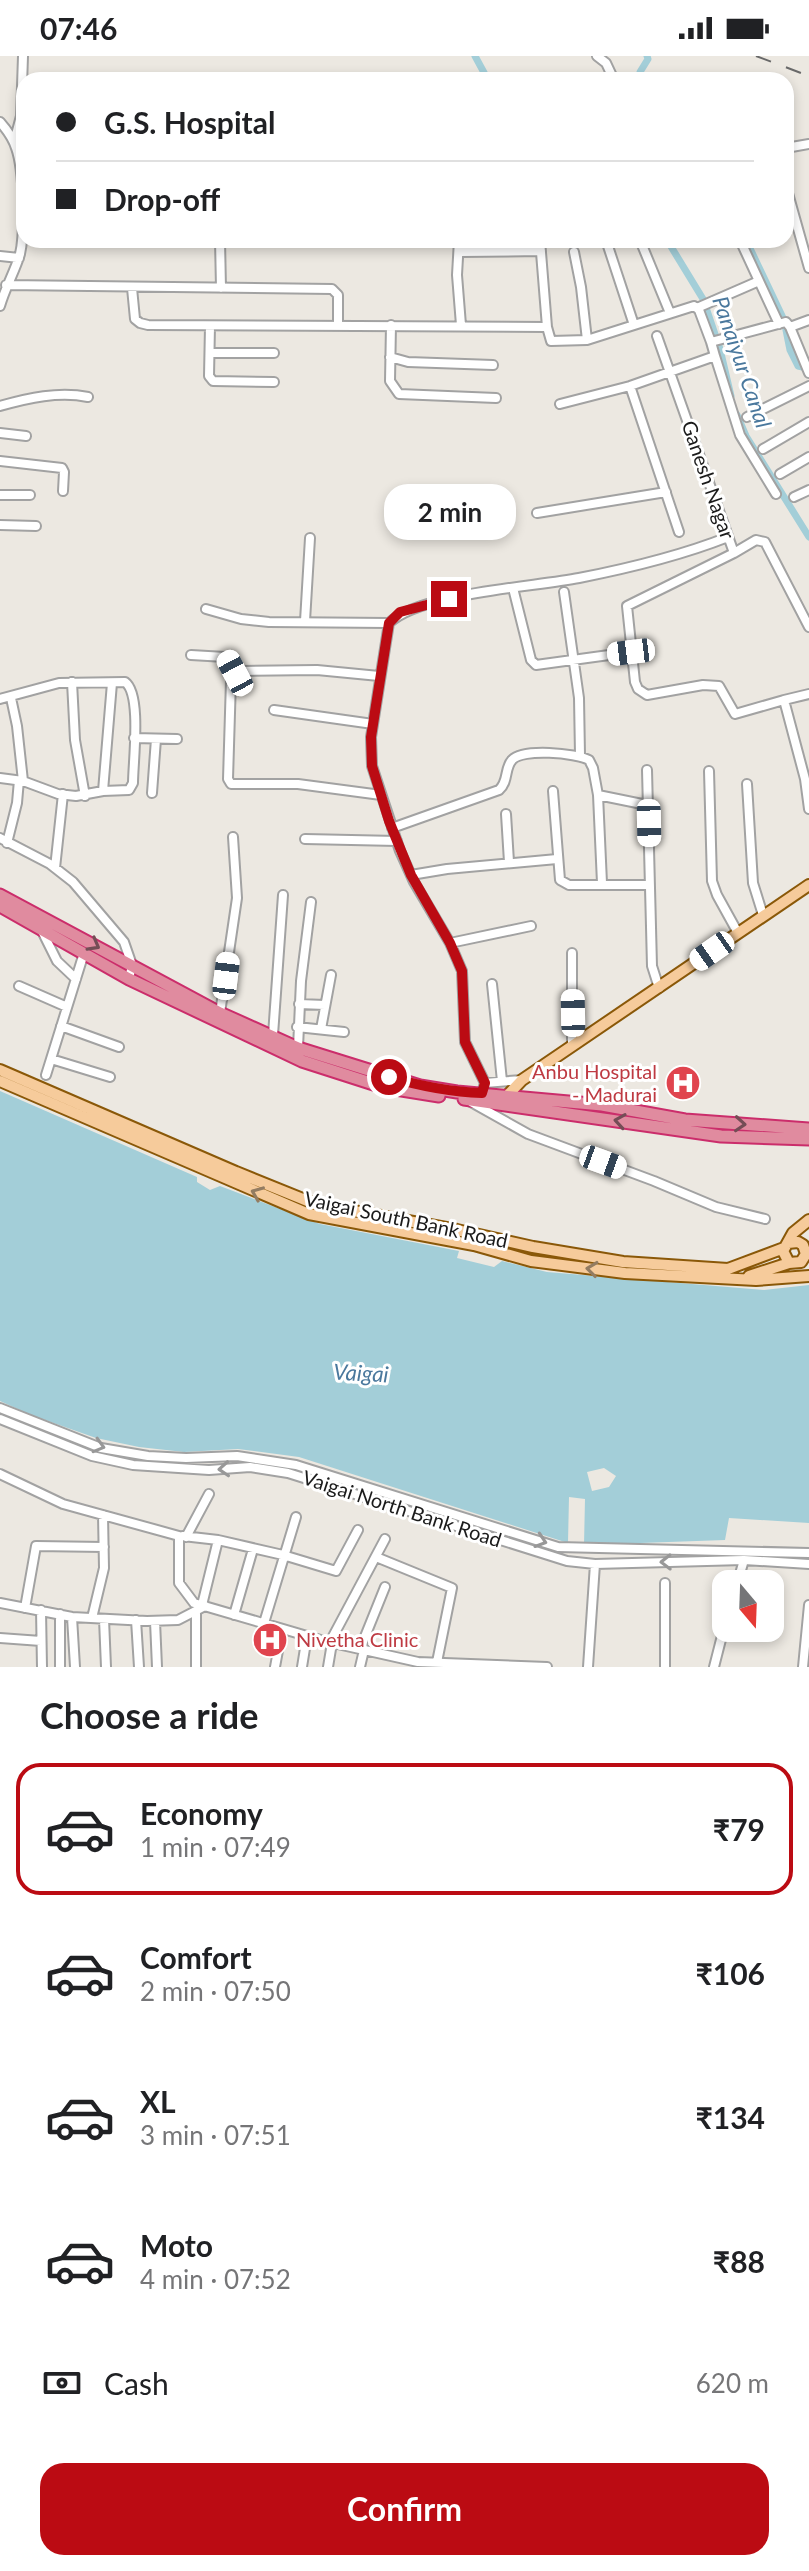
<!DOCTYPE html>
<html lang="en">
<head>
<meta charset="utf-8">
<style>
  :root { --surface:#fff; --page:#f6f6f6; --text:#202124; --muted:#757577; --line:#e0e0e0; --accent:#bb0b13 }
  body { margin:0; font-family:Lato,sans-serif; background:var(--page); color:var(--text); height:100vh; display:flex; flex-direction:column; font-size:30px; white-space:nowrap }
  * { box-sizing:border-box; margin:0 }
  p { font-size:26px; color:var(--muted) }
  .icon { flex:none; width:44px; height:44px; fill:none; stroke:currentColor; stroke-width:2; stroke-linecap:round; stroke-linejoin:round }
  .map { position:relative; height:1611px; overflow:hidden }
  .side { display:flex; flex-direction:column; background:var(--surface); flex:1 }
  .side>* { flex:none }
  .top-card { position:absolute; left:16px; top:16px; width:778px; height:176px; border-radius:24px; box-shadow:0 4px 12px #0003; display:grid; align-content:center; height:176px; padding:0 40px; background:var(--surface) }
  .needle { width:52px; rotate:161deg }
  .tools { position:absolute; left:712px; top:1514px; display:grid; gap:16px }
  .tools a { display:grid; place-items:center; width:72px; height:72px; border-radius:16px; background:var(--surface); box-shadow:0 4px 12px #0003; font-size:40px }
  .end { position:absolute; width:36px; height:36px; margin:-18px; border:10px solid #bb0b13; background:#fff; box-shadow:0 0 0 4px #fff }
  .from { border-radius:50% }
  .bubble { position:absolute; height:56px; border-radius:24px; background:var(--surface); box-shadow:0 4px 12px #0003; font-size:26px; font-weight:700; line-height:56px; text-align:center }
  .car { position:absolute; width:24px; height:48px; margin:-24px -12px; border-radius:10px; box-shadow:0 0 6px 2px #0007; background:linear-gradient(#fff 24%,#345 0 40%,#fff 0 76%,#345 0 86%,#fff 0) }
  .top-card b { display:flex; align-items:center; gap:28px; height:76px; font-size:30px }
  .top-card b+b { border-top:2px solid var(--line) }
  .top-card i { width:20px; height:20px; background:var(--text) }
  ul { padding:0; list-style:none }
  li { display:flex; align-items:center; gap:24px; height:132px; margin:0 16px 12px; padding:0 24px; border:4px solid transparent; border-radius:24px }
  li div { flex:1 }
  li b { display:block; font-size:30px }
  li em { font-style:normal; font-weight:700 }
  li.selected { border-color:var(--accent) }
  li>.icon { width:72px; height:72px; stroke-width:1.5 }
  h2 { padding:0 40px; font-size:36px; line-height:96px }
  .pay { display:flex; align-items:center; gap:20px; height:88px; padding:0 40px; font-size:30px }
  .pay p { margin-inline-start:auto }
  .cta { display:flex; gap:16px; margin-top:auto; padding:16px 40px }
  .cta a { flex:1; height:92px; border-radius:24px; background:var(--accent); color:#fff; font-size:32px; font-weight:700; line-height:92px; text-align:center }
  .status { display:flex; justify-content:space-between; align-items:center; height:56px; padding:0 40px; background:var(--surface); direction:ltr }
  .status svg { height:22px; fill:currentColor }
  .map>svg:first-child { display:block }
</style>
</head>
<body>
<div class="status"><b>07:46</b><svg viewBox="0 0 49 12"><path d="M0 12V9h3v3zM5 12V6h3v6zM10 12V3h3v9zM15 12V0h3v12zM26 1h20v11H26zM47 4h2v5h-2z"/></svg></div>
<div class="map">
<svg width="809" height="1611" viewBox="0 0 809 1611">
  <rect width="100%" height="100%" fill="#ece8e1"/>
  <path fill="#a3ced8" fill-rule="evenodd" d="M0,1035l197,86v5l13,8 10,-4 100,38 139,27 -2,7 37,9 8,-6 45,11 217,18 45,-5v238l-80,-5 -4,22 -141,5 1,-46 -16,-2 -1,46 -269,-86 -61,-8 -54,3 -45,-5 -43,-9 -65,-23 -31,-14zM604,1412l12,8 -7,11 -17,4 -5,-19z"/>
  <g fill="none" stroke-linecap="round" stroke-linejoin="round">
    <path stroke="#a3ced8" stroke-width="7" d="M475,0l13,24
      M643,24l-3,-8 8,-13 -1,-3
      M667,184l36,59 17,50 11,47
      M746,184l38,80 6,30 8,16 9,2
      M737,359l9,21 63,101"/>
    <defs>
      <path id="minor" d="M597,0l9,7 8,17
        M0,66c7,8 13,16 16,26 8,22 9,84 4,106 -5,17 -15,34 -20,52
        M14,86l7,-26 2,-60
        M786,92l23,-4
        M786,130l23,82
        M220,184l1,48
        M459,184l-2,35 4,50
        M540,184l7,87 4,14 36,-1 107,-34 5,4 12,32
        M606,184l28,85
        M640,184l30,73
        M740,184l39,84
        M459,196l82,-1
        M574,196l7,35 6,53
        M0,200l19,2
        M6,229l326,4 6,6v29
        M132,232l3,31 5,4 8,2 399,2
        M697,252l62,-27
        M391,269l-1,56 9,13 97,4
        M210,270l-1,50 4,5 61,1
        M790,271l19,46
        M657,280l77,217 22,-13 9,2 44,85
        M210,297h64
        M715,300l25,79 36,59
        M390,301l18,5 85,3
        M630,330l49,146
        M560,348l70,-18 85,-30 -4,-14 71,-19 4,-1 4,5 19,-7
        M0,350c28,-8 59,-15 88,-9
        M747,361l62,-31
        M0,377l26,3
        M763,393l46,-27
        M0,405l62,7 2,4 -1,19
        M780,418l29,-17
        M0,439h30
        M794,441l15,-7
        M537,457l129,-21
        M0,469l36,1
        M734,497l-107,53 8,76 3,7 9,6 56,-10 16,1 16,28 49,-14
        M513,532l18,72 5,5 95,-13
        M564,536l15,106 1,57
        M206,553l35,10 28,3 120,1
        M305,565l5,-83
        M191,599l34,2 10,16
        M379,620l-62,-6 -76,1 -7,3 -3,6 -3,99 3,5h67l83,11
        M72,626l3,58 10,56
        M809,638l-25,6 21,79 4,30
        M11,642l6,28 6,55
        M0,643l59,-16 66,-1c17,12 8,80 8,101l-4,7 -26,1 -27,5 -18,-2 -35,-13 -23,-3
        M274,654l99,14
        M134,682l43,1
        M647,714l5,196 7,22
        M709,715l3,110 5,14 21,38
        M747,728l6,99 10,32
        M103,735l9,-108
        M553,735l7,89 9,5h80
        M152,737l4,-54
        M598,739l49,10
        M506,758l3,48
        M392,772l107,-38c10,-9 5,-21 13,-30 10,-12 64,-7 77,0l4,8 5,27 4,88
        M0,782l50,26 23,18 51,60 8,23 -3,14
        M305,783l92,2
        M7,787l10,-40 2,-23
        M55,812l8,-74
        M411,819l36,-6 110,-10
        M42,875l15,30 19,18
        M450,887l81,-17
        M572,897v93
        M492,928l10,97
        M19,930l48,21
        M299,948l26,1
        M220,957l17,-115 -4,-61
        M61,970l58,21
        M297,971l47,5
        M321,973l10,-54
        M273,979l10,-140
        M298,992l3,-67 10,-79
        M51,1003l59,18
        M46,1019l38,-122
        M485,1027l37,-3
        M482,1037l3,-10 -20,-41 -3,-71 -12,-28 -36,-61 -14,-31 -28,-85 -1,-29 18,-114c31,-30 144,-36 190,-45 51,-10 101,-22 149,-41
        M471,1046l57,32 126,47 62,26 49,12
        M0,1352l101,40 47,8 38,2 51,-2 59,9 262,82 251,6
        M0,1363l92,37 41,9 76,5 41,-3 38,6 279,88 28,3 149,-4 65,4
        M0,1418l63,30 116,32v47l15,20 130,38 94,21 129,5
        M183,1480l35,4
        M186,1481l23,-43
        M376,1501l76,31 -15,74
        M737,1528l7,-24
        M0,1547l72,14 75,4 31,-1 27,-14
        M202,1549l16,-65 65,15 53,16 22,-41
        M25,1552l11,-62 68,1
        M41,1554l1,57
        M60,1558v53
        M234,1559l19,-66
        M72,1561l3,50
        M92,1562l12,-50 -1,-53
        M104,1563l2,48
        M136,1564l3,47
        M155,1565l2,46
        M264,1567l32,-106
        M0,1582l41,3
        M330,1586l55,-103
        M360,1593l25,-62
        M196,1611v-55
        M275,1611l7,-38
        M302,1611l5,-31
        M328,1611l4,-24
        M360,1611l4,-17
        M588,1611l7,-103
        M665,1611v-84
        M714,1611l12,-47
        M803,1611l6,-62"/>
      <path id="major" d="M0,1014l236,102 79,32 142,26 76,17 90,15 105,7 56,-21
        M0,1025l309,133 165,31 57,16 94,12 131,7 53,-4
        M504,1043l18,-19 287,-195
        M788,1187l10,-1 5,3 3,9 -5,8 -12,1 -6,-12 10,-18 16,-13
        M749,1220l40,-13"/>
      <path id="highway" d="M0,839l220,118 78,35 122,38 37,6 145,13 83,15 124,9
        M0,850l129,73 173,82 81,26 56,9
        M464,1043l257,37 88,3"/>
    </defs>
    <use href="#minor" stroke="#a2a2a2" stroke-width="12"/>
    <use href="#major" stroke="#8a5808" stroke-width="14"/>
    <use href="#highway" stroke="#cb2d6b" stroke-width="15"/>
    <use href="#minor" stroke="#fff" stroke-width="8"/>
    <use href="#major" stroke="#f6cb9b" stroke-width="10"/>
    <use href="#highway" stroke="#e08b9f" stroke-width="11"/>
    <path stroke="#696969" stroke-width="2" stroke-dasharray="16 16" stroke-linecap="butt" d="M756,0l53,20"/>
  </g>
  <defs><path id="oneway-chevron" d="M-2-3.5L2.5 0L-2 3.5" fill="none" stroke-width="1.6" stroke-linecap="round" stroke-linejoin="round" transform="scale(2)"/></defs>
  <g stroke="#744d56">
    <use href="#oneway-chevron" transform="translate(94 889) rotate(29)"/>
    <use href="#oneway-chevron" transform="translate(620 1065) rotate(-171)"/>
    <use href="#oneway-chevron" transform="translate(740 1068) rotate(4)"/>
  </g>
  <g stroke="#937c61">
    <use href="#oneway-chevron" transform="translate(257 1137) rotate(-158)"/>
    <use href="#oneway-chevron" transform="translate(592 1213) rotate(-173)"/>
  </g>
  <g stroke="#989898">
    <use href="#oneway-chevron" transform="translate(99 1390) rotate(16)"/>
    <use href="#oneway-chevron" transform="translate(224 1413) rotate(176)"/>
    <use href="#oneway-chevron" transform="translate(541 1485) rotate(18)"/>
    <use href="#oneway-chevron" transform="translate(666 1506) rotate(179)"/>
  </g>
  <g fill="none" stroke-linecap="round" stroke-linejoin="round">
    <path stroke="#bb0b13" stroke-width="10" d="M389,1021c31,9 60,15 93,16l3,-10 -20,-41 -3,-71 -12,-28 -39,-68 -22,-54 -17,-55 -1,-29 18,-114 11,-11 49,-13"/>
  </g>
  <defs>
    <symbol id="hospital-disc" viewBox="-11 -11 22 22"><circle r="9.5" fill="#e0444e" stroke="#fff"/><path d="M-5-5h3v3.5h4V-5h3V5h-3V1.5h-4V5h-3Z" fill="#fff"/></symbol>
  </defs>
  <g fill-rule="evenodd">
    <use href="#hospital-disc" x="663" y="1007" width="40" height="40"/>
    <use href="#hospital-disc" x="250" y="1564" width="40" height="40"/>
  </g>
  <g text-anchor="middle" stroke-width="6" stroke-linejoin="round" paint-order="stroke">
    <g font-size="20" fill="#1b1b1b" stroke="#fff">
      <text transform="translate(708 424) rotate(71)" y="7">Ganesh Nagar</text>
      <text transform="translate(406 1164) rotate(12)" y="7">Vaigai South Bank Road</text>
      <text transform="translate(402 1453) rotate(18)" y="7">Vaigai North Bank Road</text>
    </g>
    <g font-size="20" fill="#be3a42" stroke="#fff" text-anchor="end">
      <text x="657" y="1023">Anbu Hospital<tspan x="657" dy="23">- Madurai</tspan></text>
      <text x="296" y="1591" text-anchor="start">Nivetha Clinic</text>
    </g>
    <g font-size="22" font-style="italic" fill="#4a789d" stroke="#fff">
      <text transform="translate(742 306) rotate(71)" y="8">Panaiyur Canal</text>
      <text transform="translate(361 1317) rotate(3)" y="8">Vaigai</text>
    </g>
  </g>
</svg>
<div class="tools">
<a><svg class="needle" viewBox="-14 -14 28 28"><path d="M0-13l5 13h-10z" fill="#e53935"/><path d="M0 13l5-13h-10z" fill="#757577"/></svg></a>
</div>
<i class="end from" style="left:389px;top:1021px"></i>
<i class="end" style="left:449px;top:543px"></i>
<div class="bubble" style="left:384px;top:428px;width:132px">2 min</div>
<i class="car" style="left:631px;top:596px;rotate:263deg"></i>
<i class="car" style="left:235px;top:617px;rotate:332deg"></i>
<i class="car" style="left:649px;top:767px;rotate:179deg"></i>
<i class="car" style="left:712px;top:895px;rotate:235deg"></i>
<i class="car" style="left:226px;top:920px;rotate:7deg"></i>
<i class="car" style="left:573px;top:957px;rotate:359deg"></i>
<i class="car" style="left:603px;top:1106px;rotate:110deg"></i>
<div class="top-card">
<b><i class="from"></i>G.S. Hospital</b>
<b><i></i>Drop-off</b>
</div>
</div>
<section class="side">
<h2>Choose a ride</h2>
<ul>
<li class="selected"><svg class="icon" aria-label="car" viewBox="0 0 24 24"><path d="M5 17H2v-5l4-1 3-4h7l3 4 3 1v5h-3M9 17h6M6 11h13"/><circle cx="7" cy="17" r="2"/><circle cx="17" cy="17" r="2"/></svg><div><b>Economy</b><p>1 min · 07:49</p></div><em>₹79</em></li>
<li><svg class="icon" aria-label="car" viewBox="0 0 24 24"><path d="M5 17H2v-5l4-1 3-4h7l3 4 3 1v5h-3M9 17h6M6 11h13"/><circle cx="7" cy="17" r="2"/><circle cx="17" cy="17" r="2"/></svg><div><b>Comfort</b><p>2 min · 07:50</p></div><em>₹106</em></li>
<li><svg class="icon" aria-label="car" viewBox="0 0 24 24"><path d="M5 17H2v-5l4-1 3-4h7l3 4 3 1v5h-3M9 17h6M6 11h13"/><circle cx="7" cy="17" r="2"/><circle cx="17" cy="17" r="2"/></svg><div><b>XL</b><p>3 min · 07:51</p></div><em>₹134</em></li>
<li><svg class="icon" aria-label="car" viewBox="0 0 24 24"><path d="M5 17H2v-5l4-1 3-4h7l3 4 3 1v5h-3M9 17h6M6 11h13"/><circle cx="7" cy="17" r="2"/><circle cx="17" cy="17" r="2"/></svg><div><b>Moto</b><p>4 min · 07:52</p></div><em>₹88</em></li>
</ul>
<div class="pay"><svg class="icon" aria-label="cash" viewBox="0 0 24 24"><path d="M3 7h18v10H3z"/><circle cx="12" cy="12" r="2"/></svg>Cash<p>620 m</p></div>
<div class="cta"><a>Confirm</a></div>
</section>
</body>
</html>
